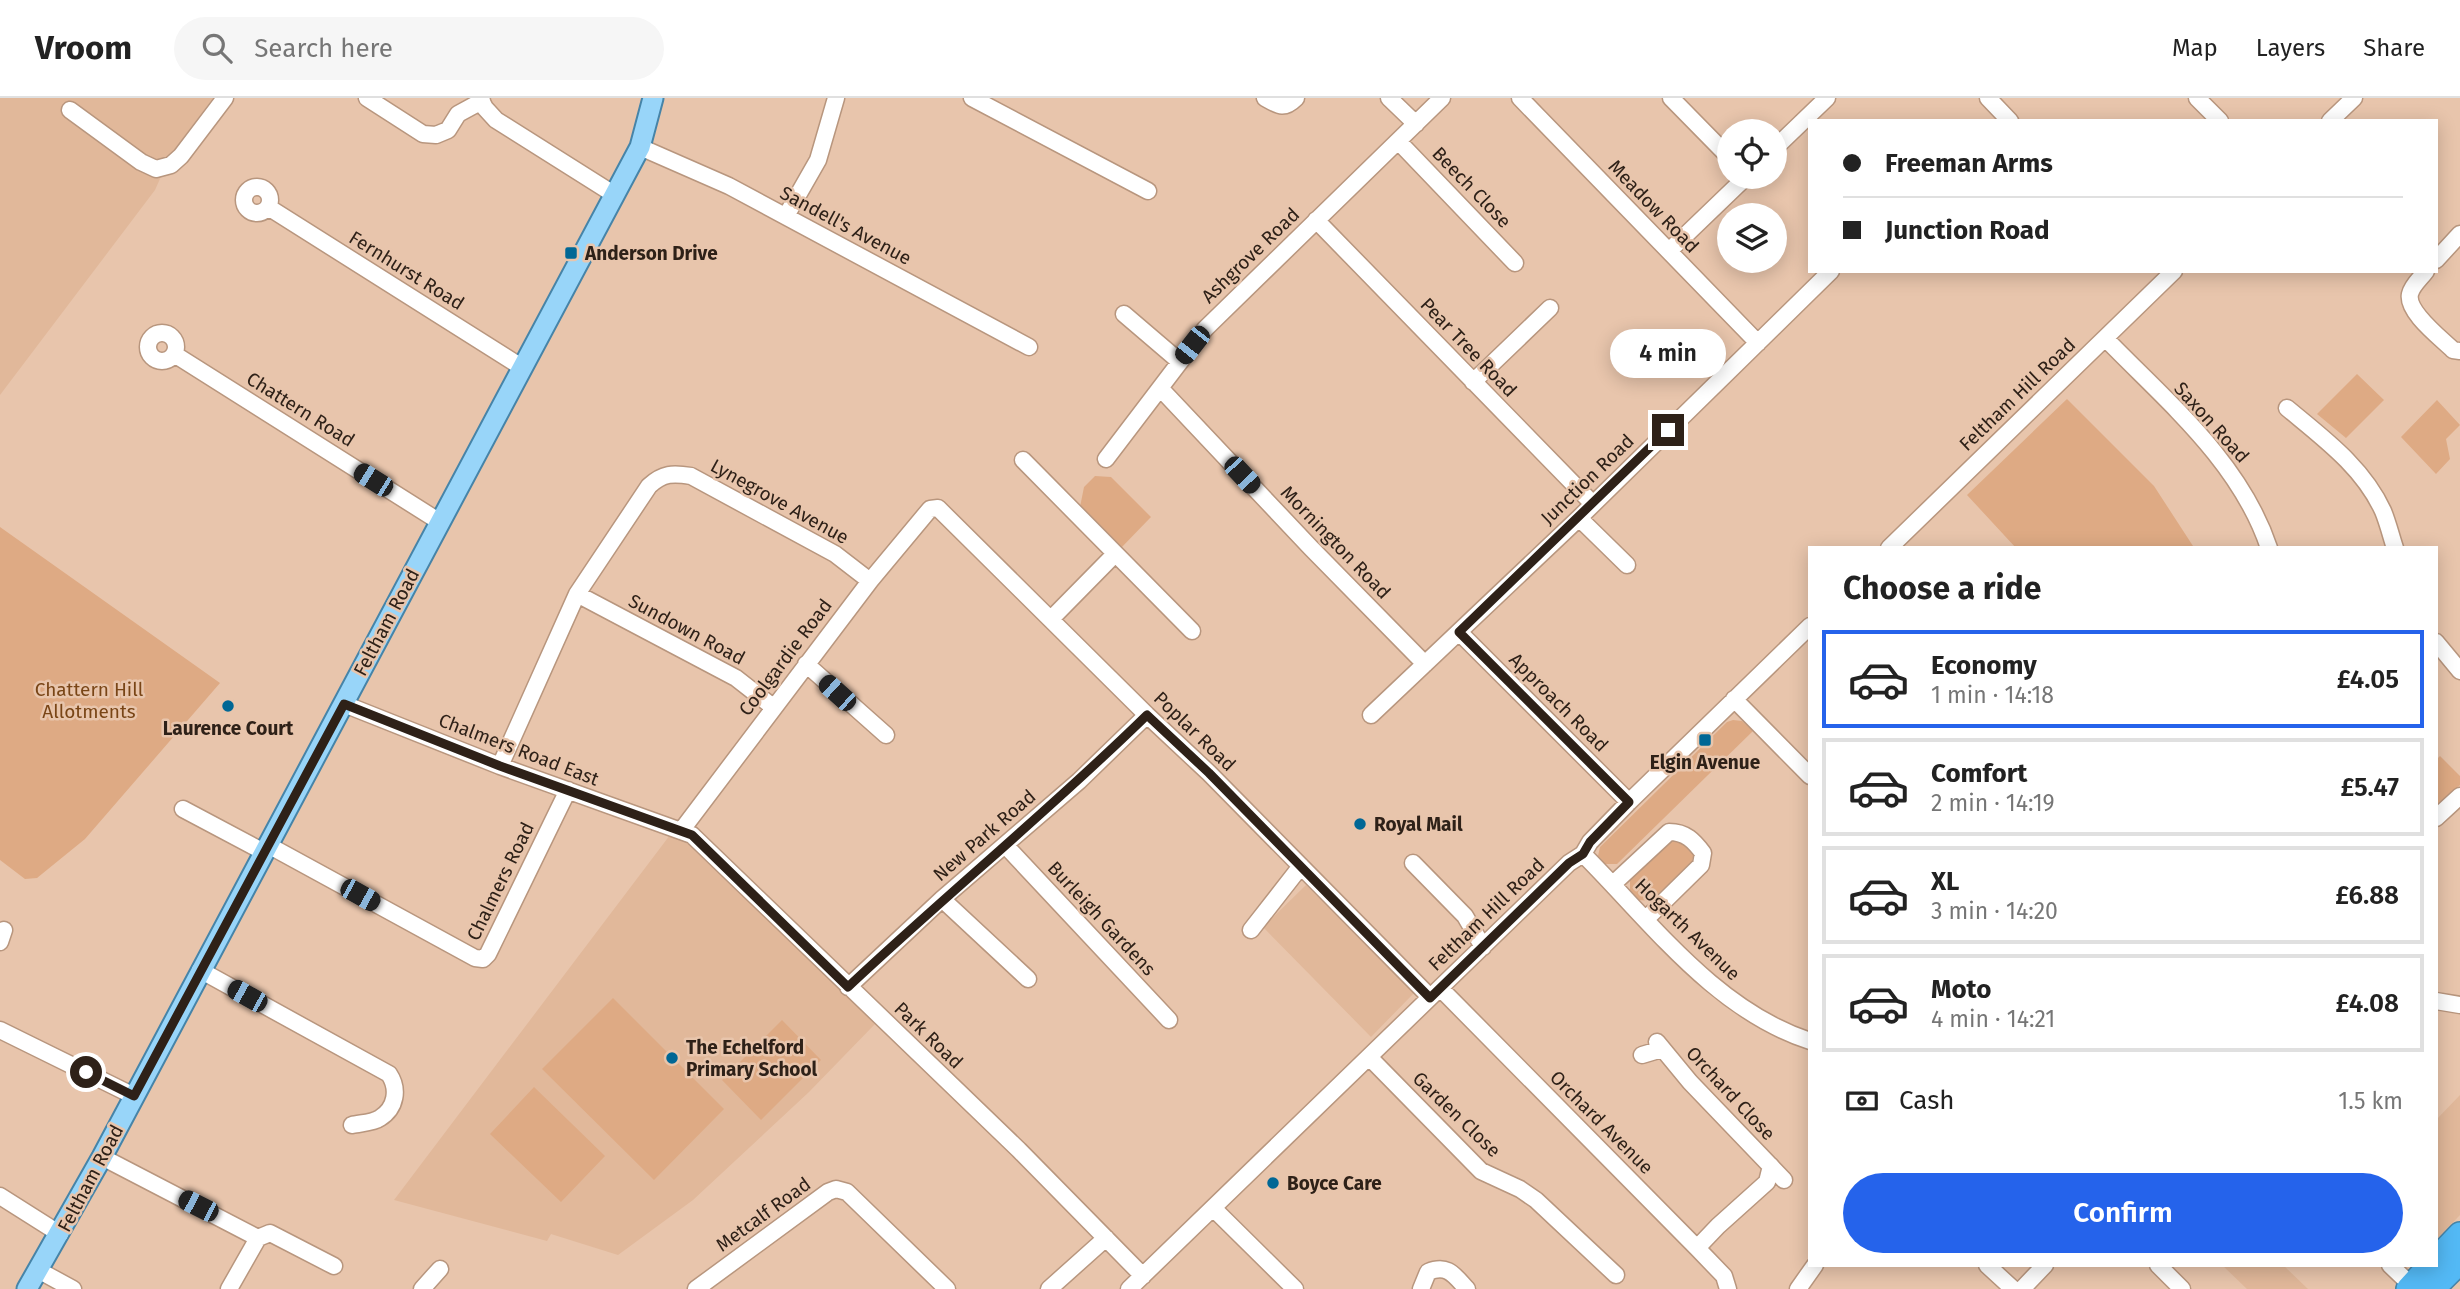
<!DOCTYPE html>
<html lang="en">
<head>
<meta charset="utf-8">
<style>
  :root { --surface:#fff; --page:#f6f6f6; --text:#222; --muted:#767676; --line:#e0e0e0; --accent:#2563eb }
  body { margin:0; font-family:"Fira Sans",sans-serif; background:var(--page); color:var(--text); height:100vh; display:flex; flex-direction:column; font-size:26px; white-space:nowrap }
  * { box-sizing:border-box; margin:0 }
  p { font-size:23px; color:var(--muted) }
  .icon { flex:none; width:38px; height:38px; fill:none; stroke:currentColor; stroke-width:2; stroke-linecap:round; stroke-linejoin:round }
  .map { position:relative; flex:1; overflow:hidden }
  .details { position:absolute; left:1808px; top:448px; width:630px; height:721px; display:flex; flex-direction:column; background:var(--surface); border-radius:0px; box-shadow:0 4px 18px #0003 }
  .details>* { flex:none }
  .banner { position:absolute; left:1808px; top:21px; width:630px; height:154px; border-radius:0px; box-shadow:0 4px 18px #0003; display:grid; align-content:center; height:154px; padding:0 35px; background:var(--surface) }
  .controls { position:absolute; left:1717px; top:21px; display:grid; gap:14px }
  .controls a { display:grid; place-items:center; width:70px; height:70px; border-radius:50%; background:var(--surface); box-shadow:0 4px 18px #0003; font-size:35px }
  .end { position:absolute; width:32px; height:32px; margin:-16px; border:9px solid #2e2118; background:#fff; box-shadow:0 0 0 4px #fff }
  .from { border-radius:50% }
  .bubble { position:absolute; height:49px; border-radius:24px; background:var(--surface); box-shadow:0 4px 18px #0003; font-size:23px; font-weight:600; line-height:49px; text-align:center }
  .car { position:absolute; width:21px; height:42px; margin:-21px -10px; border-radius:9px; box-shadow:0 0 5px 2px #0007; background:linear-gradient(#222 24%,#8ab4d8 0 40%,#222 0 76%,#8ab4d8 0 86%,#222 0) }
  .banner b { display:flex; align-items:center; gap:24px; height:66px; font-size:26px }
  .banner b+b { border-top:2px solid var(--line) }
  .banner i { width:18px; height:18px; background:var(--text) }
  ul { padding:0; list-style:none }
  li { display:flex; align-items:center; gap:21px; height:98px; margin:0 14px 10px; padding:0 21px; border:4px solid var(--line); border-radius:0px }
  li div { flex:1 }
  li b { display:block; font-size:26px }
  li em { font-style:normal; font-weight:600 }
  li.current { border-color:var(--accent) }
  li>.icon { width:63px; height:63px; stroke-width:1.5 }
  h2 { padding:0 35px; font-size:32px; line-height:84px }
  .pay { display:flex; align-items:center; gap:18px; height:77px; padding:0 35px; font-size:26px }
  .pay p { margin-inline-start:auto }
  .primary-button { display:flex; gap:14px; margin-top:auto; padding:14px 35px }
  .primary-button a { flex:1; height:80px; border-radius:42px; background:var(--accent); color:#fff; font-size:28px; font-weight:600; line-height:80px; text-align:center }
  header { display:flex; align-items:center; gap:42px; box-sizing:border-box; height:98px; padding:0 35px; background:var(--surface); border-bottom:2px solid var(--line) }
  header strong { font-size:33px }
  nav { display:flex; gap:38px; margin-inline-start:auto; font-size:24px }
  .search { width:490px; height:63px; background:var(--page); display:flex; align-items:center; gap:18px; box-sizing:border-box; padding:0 24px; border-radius:38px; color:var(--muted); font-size:26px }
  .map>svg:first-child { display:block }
</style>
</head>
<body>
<header>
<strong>Vroom</strong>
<div class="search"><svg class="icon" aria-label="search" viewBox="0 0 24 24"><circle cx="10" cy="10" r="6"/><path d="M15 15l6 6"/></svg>Search here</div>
<nav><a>Map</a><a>Layers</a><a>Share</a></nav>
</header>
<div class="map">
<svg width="2460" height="1191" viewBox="0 0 2460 1191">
  <rect width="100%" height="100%" fill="#e8c5ac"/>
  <path fill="#e1b89a" d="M0,0h213l-42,56 -16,36 -155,205z
    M670,737l19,7 186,182 -66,68 -116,108 -75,55 -67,-21 -4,7 -153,-41z
    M1306,787l108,108 -43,44 -108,-110z
    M2460,997v120l-24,25v-120z
    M2222,1167h61l25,24h-61z"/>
  <path fill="#deaa84" d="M2357,276l27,26 -38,38 -29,-24z
    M2067,301l87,87 39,60 -7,2h-170l-49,-53z
    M2437,302l23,25 -14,14 4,20 -14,15 -35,-37z
    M1095,378l16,1 40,40 -31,32 -40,-42 4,-20z
    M0,429l220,156 -135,156 -48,39 -12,1 -25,-19z
    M1733,622l9,1 11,10 -136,133h-12l-7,-8 2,-9 127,-125z
    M2440,658l20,20v9l-24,24v-49z
    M1671,742l12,2 11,10 -2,10 -41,39 -12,-1 -9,-10v-12z
    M613,900l111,111 -70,71 -112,-111z
    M782,922l39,40 -60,60 -39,-40z
    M534,989l71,69 -44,46 -71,-68z"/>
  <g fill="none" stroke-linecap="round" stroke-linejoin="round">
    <defs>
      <path id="minor" d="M367,0l56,36 13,1 12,-5 10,-16 24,-13
        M480,0l5,10 11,12 119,75
        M972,0l176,93
        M1265,0c14,8 19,12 31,0
        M1389,0l27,26
        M1520,0l238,245
        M1671,0l58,59
        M1988,0l22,23
        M2197,0l23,23
        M70,12l71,52 15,7 15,-4 10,-9 44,-58
        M2330,23l24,-23
        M1398,43l117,122
        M640,49l89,39 300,161
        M1774,51l53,-51
        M244 102a13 13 0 1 1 26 0a13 13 0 1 1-26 0Z
        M268,109l255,161
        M786,118l32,-56 18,-62
        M1316,122l277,284
        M1669,153l77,-74
        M2436,162l24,-26
        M2426,173c-5,7 -14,14 -16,23 -4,18 31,44 43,56l7,1
        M1124,216l55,47
        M148 249a14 14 0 1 1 28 0a14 14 0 1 1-28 0Z
        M2105,240c61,63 135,123 164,210
        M174,256l266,168
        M1473,284l77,-74
        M1160,290l151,160 114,116
        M2287,310c36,30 76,59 96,103 5,12 8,25 12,37
        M1106,361l99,-130 237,-231
        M1023,362l169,171
        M1579,420l48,47
        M1889,450l285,-277
        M577,496l159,84 37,29
        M1051,521l64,-65
        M1459,534l170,170
        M2436,544l24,29
        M806,566l80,71
        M1734,601l76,77
        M344,606l156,62 192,69 327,315 124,126
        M1371,617l208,-197 252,-247
        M500,668l77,-172 72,-108c14,-13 24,-13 42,-10l144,78 35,27
        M183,711l81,43
        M2436,720l24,-22
        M681,733l189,-250 60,-72 8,-1 209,207 62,58 221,224
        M268,747l207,113 8,1 5,-5 80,-164
        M1005,747l164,175
        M1583,756c68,68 132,156 227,187
        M1413,765l52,53 18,31
        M1613,786l56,-52c17,0 25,9 34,21l-2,12 -55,54
        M942,801l86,80
        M1251,832l50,-64
        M0,844l4,-12
        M200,872l189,104c10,15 7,34 -9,44 -7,5 -20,5 -28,7
        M848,889l94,-88 137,-118 68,-66
        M1440,890l257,260 27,28 4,13
        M2436,903l24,4
        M0,932l134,66
        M1657,944l33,40 94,98
        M1642,957l20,-6
        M1369,959l112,114 39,18 16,11 80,75
        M102,1059l156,81 -29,51
        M0,1098l60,38
        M1213,1110l82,81
        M258,1140l12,-5 64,33
        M1697,1150l21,-22 49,-44 4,-16
        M1987,1167l26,24
        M2158,1167l24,24
        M2390,1167l21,20
        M38,1172l35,19
        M422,1191l18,-20
        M696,1191l132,-97 8,-3 11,3 100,97
        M1049,1191l57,-51
        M1129,1191l440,-426 14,-9 7,-12 39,-40 181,-176
        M1421,1191l7,-17c20,-8 26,3 39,17
        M1798,1191l17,-24
        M2022,1191l23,-24"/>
      <path id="major" d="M27,1191l75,-132 538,-1010 13,-49"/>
      <path id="highway" d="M2436,1161l24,-25
        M2408,1191l22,-24
        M2433,1191l27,-27"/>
    </defs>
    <use href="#minor" stroke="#b8967e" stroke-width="19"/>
    <use href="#major" stroke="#4684a8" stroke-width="23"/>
    <use href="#highway" stroke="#4684a8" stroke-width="26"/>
    <use href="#minor" stroke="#fff" stroke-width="16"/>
    <use href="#major" stroke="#98d5f9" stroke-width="19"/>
    <use href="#highway" stroke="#53b9f5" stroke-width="23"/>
  </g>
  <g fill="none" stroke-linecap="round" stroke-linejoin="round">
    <path stroke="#2e2118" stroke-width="9" d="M86,974l48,24 210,-392 156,62 192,69 156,152c98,-92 203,-178 299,-272l62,58 221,225 139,-135 14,-9 7,-12 39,-40 -170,-170 209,-202"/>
  </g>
  <g fill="#006795" stroke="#e8c5ac" stroke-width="2.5">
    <rect x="564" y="148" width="14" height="14" rx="3.5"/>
    <circle cx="228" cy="608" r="7"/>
    <rect x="1698" y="635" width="14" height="14" rx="3.5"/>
    <circle cx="1360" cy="726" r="7"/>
    <circle cx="672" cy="960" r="7"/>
    <circle cx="1273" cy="1085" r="7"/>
  </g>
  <g text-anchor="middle" stroke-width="5" stroke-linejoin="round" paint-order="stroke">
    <g font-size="19" fill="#2e2118" stroke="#e8c5ac">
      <text transform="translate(1472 89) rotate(46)" y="7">Beech Close</text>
      <text transform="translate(1654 108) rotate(46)" y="7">Meadow Road</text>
      <text transform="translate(846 127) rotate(28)" y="7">Sandell's Avenue</text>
      <text transform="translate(1250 157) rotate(-44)" y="7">Ashgrove Road</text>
      <text transform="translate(407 172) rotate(32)" y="7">Fernhurst Road</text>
      <text transform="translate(1469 249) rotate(46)" y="7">Pear Tree Road</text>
      <text transform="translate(2017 296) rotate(-44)" y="7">Feltham Hill Road</text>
      <text transform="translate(301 311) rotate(32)" y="7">Chattern Road</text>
      <text transform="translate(2212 324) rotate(48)" y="7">Saxon Road</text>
      <text transform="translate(1587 381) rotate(-44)" y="7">Junction Road</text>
      <text transform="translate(780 403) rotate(29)" y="7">Lynegrove Avenue</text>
      <text transform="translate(1336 444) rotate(46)" y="7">Mornington Road</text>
      <text transform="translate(386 524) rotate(-62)" y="7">Feltham Road</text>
      <text transform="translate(687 531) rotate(28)" y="7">Sundown Road</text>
      <text transform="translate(785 559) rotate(-53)" y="7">Coolgardie Road</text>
      <text transform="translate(1559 604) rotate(45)" y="7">Approach Road</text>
      <text transform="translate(1195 633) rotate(44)" y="7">Poplar Road</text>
      <text transform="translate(519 651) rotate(21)" y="7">Chalmers Road East</text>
      <text transform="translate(984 737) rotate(-41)" y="7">New Park Road</text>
      <text transform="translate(500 783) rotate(-64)" y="7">Chalmers Road</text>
      <text transform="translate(1486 816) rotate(-44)" y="7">Feltham Hill Road</text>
      <text transform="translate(1102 820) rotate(47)" y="7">Burleigh Gardens</text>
      <text transform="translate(1688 831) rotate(44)" y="7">Hogarth Avenue</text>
      <text transform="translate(929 937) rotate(44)" y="7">Park Road</text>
      <text transform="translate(1731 995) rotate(47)" y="7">Orchard Close</text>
      <text transform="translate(1457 1016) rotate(44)" y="7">Garden Close</text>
      <text transform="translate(1602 1024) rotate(45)" y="7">Orchard Avenue</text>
      <text transform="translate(90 1080) rotate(-62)" y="7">Feltham Road</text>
      <text transform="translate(763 1116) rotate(-36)" y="7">Metcalf Road</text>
    </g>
    <g font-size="19" font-weight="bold" fill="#2e2118" stroke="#e8c5ac" text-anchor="start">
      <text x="585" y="162">Anderson Drive</text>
      <text x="228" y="637" text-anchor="middle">Laurence Court</text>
      <text x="1705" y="671" text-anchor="middle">Elgin Avenue</text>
      <text x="1374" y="733">Royal Mail</text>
      <text x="686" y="956">The Echelford<tspan x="686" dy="22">Primary School</tspan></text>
      <text x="1287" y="1092">Boyce Care</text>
    </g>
    <g font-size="19" fill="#794516" stroke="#e8c5ac">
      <text x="89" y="598">Chattern Hill<tspan x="89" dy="22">Allotments</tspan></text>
    </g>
  </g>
</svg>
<div class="controls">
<a><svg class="icon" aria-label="locate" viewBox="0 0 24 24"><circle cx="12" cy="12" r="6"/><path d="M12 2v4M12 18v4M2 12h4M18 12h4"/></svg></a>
<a><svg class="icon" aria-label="layers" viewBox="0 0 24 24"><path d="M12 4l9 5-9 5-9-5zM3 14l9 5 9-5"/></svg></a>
</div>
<i class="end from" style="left:86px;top:974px"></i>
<i class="end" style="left:1668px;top:332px"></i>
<div class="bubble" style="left:1610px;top:231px;width:116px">4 min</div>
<i class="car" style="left:1192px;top:247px;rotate:218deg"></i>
<i class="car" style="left:1242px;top:377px;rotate:137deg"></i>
<i class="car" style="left:373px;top:382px;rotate:302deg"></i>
<i class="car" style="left:837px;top:595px;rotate:312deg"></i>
<i class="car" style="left:360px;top:797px;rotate:119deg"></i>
<i class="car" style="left:247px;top:898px;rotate:299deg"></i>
<i class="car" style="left:198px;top:1108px;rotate:297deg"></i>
<div class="banner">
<b><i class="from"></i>Freeman Arms</b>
<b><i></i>Junction Road</b>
</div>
<section class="details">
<h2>Choose a ride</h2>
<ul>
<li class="current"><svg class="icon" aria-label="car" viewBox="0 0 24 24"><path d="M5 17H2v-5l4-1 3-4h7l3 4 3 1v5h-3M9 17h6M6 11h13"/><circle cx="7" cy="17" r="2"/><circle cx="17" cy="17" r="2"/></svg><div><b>Economy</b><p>1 min · 14:18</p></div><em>£4.05</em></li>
<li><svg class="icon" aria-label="car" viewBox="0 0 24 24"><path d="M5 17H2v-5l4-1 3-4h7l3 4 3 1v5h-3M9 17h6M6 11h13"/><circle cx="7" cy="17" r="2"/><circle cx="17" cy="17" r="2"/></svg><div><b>Comfort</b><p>2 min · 14:19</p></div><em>£5.47</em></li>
<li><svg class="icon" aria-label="car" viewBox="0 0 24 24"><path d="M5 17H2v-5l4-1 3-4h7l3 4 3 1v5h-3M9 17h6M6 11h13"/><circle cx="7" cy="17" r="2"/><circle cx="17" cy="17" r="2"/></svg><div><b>XL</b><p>3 min · 14:20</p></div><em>£6.88</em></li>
<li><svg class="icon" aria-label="car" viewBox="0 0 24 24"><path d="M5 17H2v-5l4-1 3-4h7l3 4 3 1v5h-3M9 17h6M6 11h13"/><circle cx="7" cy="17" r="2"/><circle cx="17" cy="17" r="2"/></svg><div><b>Moto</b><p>4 min · 14:21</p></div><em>£4.08</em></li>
</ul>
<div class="pay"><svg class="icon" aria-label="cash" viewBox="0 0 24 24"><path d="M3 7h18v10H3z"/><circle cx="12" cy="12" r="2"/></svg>Cash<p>1.5 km</p></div>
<div class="primary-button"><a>Confirm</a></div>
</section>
</div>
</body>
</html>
